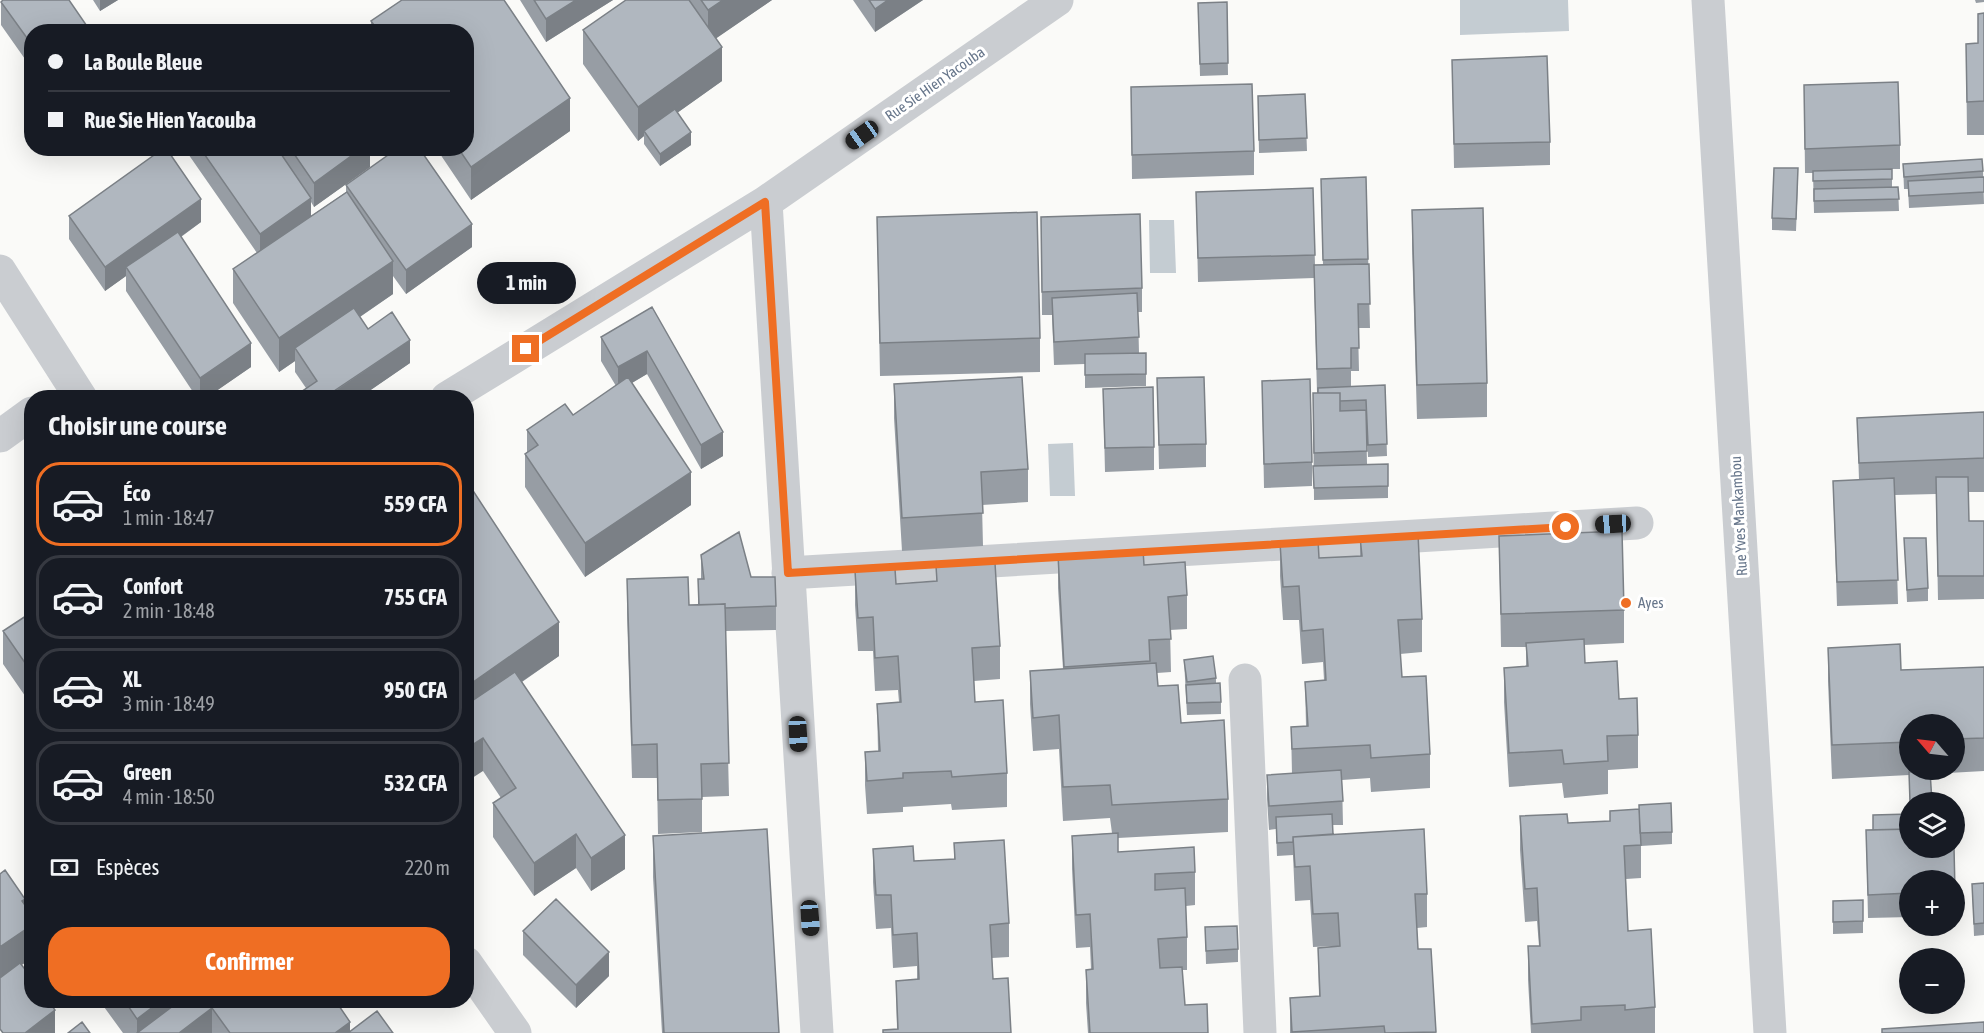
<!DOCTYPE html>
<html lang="fr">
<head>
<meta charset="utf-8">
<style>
  :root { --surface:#171b24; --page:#242831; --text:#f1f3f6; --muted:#9ea1a6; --line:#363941; --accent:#ef6e23 }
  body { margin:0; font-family:"Asap Condensed",sans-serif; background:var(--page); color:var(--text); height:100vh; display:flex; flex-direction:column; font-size:22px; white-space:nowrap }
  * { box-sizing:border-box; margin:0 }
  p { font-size:20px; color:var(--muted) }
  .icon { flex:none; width:33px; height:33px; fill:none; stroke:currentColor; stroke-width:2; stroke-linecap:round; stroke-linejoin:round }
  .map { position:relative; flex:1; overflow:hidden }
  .panel { position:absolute; left:24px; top:390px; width:450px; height:618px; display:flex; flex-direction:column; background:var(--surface); border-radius:24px; box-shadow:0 6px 24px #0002 }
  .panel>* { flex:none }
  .guide { position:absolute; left:24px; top:24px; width:450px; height:132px; border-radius:24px; box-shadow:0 6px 24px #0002; display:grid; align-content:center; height:132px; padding:0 24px; background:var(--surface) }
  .needle { width:39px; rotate:298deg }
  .buttons { position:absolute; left:1899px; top:714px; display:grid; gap:12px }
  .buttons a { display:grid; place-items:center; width:66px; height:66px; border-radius:50%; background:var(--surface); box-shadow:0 6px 24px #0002; font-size:30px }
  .end { position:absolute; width:27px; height:27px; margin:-14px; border:8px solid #ef6e23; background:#fff; box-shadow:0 0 0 3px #fff }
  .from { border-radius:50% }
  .bubble { position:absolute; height:42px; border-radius:21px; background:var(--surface); box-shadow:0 6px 24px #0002; font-size:20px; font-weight:700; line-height:42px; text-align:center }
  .car { position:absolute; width:18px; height:36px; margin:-18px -9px; border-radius:8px; box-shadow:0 0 4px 2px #0007; background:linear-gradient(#222 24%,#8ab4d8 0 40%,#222 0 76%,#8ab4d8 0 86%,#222 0) }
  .guide b { display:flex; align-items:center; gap:21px; height:57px; font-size:22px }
  .guide b+b { border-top:2px solid var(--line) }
  .guide i { width:15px; height:15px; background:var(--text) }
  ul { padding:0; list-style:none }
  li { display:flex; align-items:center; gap:18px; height:84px; margin:0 12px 9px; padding:0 12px; border:3px solid var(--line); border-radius:24px }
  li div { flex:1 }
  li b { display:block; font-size:22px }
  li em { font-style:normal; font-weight:700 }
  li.current { border-color:var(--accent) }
  li>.icon { width:54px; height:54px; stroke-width:1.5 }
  h2 { padding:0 24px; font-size:27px; line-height:72px }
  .pay { display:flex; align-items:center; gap:15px; height:66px; padding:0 24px; font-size:22px }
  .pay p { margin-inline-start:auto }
  .primary-button { display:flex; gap:12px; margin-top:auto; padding:12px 24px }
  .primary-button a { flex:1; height:69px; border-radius:24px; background:var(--accent); color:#fff; font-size:24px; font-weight:700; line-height:69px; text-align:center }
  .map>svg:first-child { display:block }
</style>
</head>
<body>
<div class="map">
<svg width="1984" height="1033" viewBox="0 0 1984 1033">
  <rect width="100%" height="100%" fill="#fafaf8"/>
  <path fill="#c4ccd2" d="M1460,0h108l1,31 -109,4z
    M1149,220h25l2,53h-26z
    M1073,443l2,53h-25l-2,-52z"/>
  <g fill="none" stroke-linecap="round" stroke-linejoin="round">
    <path stroke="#cacdd1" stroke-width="33" d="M1708,0l62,1033
      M766,202l51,831
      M0,271l81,127
      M447,398l319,-196 291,-202
      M0,436l32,-23
      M788,573l849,-50
      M1245,680l15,353
      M466,963l49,70"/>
  </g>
  <path fill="#979da4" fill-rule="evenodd" d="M93,0h25l-18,11z
    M402,0h102l66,98v33l-99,69 -35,-52h30v-116h-95v-11z
    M520,0h93l-67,42z
    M626,0h146l-56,38 6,43 -45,32 14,32 -31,21 -16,-22v-8l-6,5 -55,-77v-34z
    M853,0h70l-48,32z
    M1975,0h9v2l-8,1z
    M1,2l31,30v37l-31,-44z
    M1227,2l1,73 -28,1 -2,-73z
    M1984,13v122h-17l-1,-91 12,-1v-29z
    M1452,60l98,82v23l-96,3z
    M1804,85l96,60v24h-8v18h6l1,24 -85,2 -1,-40h-8z
    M1131,87l123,64v24l-122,4z
    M1305,94l2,57 -48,2 -1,-57z
    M184,148h186v19l-56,40 -3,-5v14l35,-24v-7l126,62 -66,47 -13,-18v18l-33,23 8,12 42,34 -51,35h-58v-6l5,-4 -11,-16v-11l-16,11 -46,-69v-34l24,-16z
    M1903,164l80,7 1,33 -75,4 -1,-19h-4z
    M1366,177l4,151h-12l1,43h-8v16l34,-2 2,71 -19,1 -2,-44 1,51h21v34l-74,2 -1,-107h5h-1l-3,-115 -116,4 -2,-90 117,-4 2,77h8l-2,-86z
    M1798,181l-2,50 -24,-1v-12z
    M1412,210l75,173v34l-70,2 -5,-175z
    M69,216l132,6 -20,15 70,130 -45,31h-9l-71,-107v-15l-21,15 -36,-52z
    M877,217l163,121v34l-160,4z
    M1041,217l101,71v24h-4l1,41h7v33l-61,2v-24l-31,1 -2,-50h-10z
    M652,307l71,149 -22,13 -54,-95 -15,9 59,122 -106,72 -60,-90v-33l2,-2v-22l46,-15 43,-29 -15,-25v-24z
    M1157,378l49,66v23l-47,2z
    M1262,381l50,81v24l-48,2z
    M894,384l134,85v33l-46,3 1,41 -81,5 -8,-133z
    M1103,389l51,58v23l-49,2z
    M1984,412v80h-16l1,29h15v78l-46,1 -2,-106 -41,1 3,109 -61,2 -4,-125 26,-1 -2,-62z
    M466,480l93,176 -37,26 103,187 -34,22 -15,-23 -42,28 -41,-59v-34l8,-5 -18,-27z
    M1499,536l125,74v33l-40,2 1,18 34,36 19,36v33l-30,2v24l-44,4 -2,-15 -53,4 -5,-85v-34l22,-2v-19h-25z
    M1360,537l62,82v33l-22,2 2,23 28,77v34l-59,4 -1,-14 -28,2 1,45h-11l1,9 94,60v33l-10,1 1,21h13l5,84h-146v-35l29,-2 -1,-48 20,-2 -25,1 -3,-47 -15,1 -2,-46 -16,1 -1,-27 -7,1 -2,-31v-24l25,-1 -1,-47 15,-1 -1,-44 19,-2 -1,-18 -21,2 -3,-44h-16l-3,-44v-33l39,15 41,-2z
    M1904,538l24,50v13l-21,1z
    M701,555l50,22 25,29v24l-51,1 4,165 -27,1v35l-44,2 -1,-56h-25l-5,-165v-34l62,26h9v-26h3z
    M1058,555l86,10 43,30v34l-17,1 1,42 -14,1 1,13 70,113v33l-110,6v14l77,20v33l-9,1 1,31v33h-5l3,35 23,28h-120l-2,-30v-33l5,-1 -1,-22 -14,1 -4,-79v-33l40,-3 -2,-15 -47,3 -4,-72 -26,2 -3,-47v-33l33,-2 -5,-81z
    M936,566l64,80v33l-26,2 1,21 32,71v34l-55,3 -1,-6 -48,3v5l-36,2 -2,-29v-33l13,-1 -1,-47 22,-2 -1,-12 -23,1 -2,-40h-15l-3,-46v-34l41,13 40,-3z
    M32,612v94l-29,-42v-33z
    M1828,648l73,22 83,-3v104l-54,3 -20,28v3l-1,-30 -77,4 -4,-98zM1910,724h44v46h-44z
    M1184,660l32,18v6l5,18v12l-34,1z
    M1910,814v34h44l1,43v24l-1,-35h-44v37l-42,1 -2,-88h7v-15z
    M1520,816l48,7 104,9v12l-31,2v32l-15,1 2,52 27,76v26h-124l-3,-53v-34h11l-2,-25 -12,1 -5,-72z
    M653,836l126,197h-117l-9,-156z
    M954,843l55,80v34l-17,1 1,21 15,-1 -111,51 -1,-48 21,-2v-13l-24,2 -2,-40 -15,1 -3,-47v-33l41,12 40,-2z
    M1984,883v52l-10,1 -2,-52z
    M1863,900v33l-30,1v-33z
    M1205,927l33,22v13l-32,2z
    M523,931l86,45 -33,32 -53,-53z
    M99,1000h236l15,31 43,2h-270z"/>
  <path fill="#7b8086" d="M100,0h18l-18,11z
    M576,0h37l-67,42v-23z
    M723,0h49l-64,44v-34z
    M888,0h35l-48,32v-23z
    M722,47v34l-76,54 -2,-4v5l-6,5v-34z
    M570,98v33l-99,69v-33z
    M691,132v13l-31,21v-12z
    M362,148h8v19l-56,40v-24z
    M311,198v23l-51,37v-24z
    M201,199v23l-71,51 -4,-6v9l-21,15v-24z
    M472,224v23l-66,47v-24z
    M393,261v33l-92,63 -6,-9v13l-16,11v-34z
    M410,340v23l-51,35h-34z
    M251,343v24l-45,31h-6v-20z
    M647,351v23l-29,17v-24z
    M723,432v24l-22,13v-24z
    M691,472v33l-106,72v-34z
    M559,622v34l-93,64v-33z
    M483,738v33l-17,11v-33z
    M576,834v34l-42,28v-33z
    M625,835v34l-34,22v-33z
    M25,899v31l7,-5v33l-32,22v-33l22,-46z
    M609,952v24l-33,32v-23z
    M162,1000h45l-70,33v-14z
    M212,1008v25h-33z
    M55,1010v23h-30z
    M350,1022v11h-15z"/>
  <path fill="#b0b7bf" stroke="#7b8086" stroke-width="1.5" d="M3,0h66l22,32h-59v13l-31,-43z
    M402,0h102l66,98 -99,69 -13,-19h8v-116h-87l-8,-11z
    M534,0h42l-30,19z
    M626,0h63l33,47 -84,60 -55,-77z
    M701,0h22l-15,10z
    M869,0h19l-13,9z
    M1227,2l1,61 -28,1 -2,-61z
    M1984,13v88l-17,1 -1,-58 12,-1v-29z
    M185,28l3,4h-9z
    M356,28l3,4h-8z
    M1547,56l3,86 -96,2 -2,-84z
    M1898,82l2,63 -95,4 -1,-64z
    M1252,84l2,67 -122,4 -1,-68z
    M1305,94l2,44 -48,2 -1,-44z
    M675,109l16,23 -31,22 -16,-23z
    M164,148h2l35,51 -96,68 -36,-51z
    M200,148h77l34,50 -51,36z
    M290,148h72l-48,35z
    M398,148h21l53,76 -66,46 -60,-85z
    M1982,159l1,12 -79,6 -1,-13z
    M1774,168h24l-2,51 -24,-1z
    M1892,169v10l-79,2v-10z
    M1366,177l2,82 -45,1 -2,-81z
    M1984,177v15l-75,4 -1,-15z
    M1898,187l1,12 -85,2v-12z
    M1313,188l2,67 -117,3 -2,-66z
    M347,192l46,69 -114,77 -46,-69z
    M1483,208l4,175 -70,2 -5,-175z
    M1037,212l3,126 -160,5 -3,-126z
    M1140,214l2,74 -100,4 -1,-75z
    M178,232l73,111 -51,35 -74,-111z
    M1369,264l1,40h-12l1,44h-8v20l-34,1 -3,-104z
    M1137,293l2,44 -85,5 -2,-44z
    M652,307l71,125 -22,13 -54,-94 -29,16 -17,-30z
    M354,308l14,21 24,-17 18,28 -85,57 1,1h-21l-4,-6 16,-11 -22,-33z
    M1146,353v21l-61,1v-21z
    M628,377l63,95 -106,71 -60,-89 13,-9 -11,-15 38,-26 8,11z
    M1022,377l6,92 -47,3 2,41 -81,5 -8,-134z
    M1204,377l2,67 -47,1 -2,-67z
    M1310,379l2,83 -48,2 -2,-83z
    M1385,385l2,59 -19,1 -2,-45 -26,1v-8h-22v-5z
    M1153,387l1,60 -49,1 -2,-59z
    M1313,393h27v18l26,-1 1,41 -53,2z
    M1984,412v46l-125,5 -2,-45z
    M1388,464v22l-74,2 -1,-22z
    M1936,477h32l1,44h15v55h-46z
    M1894,478l4,102 -61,2 -4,-101z
    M466,480l93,142 -93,65z
    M1622,531l2,79 -123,4 -2,-78z
    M739,532l12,45h24l1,29 -51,2v-4l-26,1 -1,-26h6l-3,-24z
    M1418,534l4,85 -24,1 4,57 24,-1 4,78 -59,4 -1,-13 -78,4 -1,-22 17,-1 -3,-44 21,-2 -3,-51 -21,2 -3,-45 -16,1 -3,-44 38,-3 1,18 43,-2 -2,-19z
    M1904,538h22l2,50 -21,2z
    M1143,550l1,15 41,-3 2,33 -19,2 3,42 -22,1 1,21 -86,6 -6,-112z
    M995,563l5,83 -28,2 3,54 28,-2 4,73 -55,4 -1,-6 -48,2v5l-36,3 -2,-29 15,-1 -3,-47 24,-2 -3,-46 -23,2 -2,-41 -15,1 -3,-47 40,-2 1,15 41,-3 -1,-15z
    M688,577l1,28 36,-1 4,159 -28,1 1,35 -44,1 -1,-56 -25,1 -5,-166z
    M32,612v61l-29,-42z
    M1584,639l1,24 32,-2 2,38 18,-1 1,37 -31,1 1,25 -44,3 -2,-14 -53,3 -5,-85 24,-2 -2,-23z
    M1900,644l1,26 83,-3v71l-30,1v-15h-44v18l-78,3 -4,-97z
    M1213,656l3,22 -29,4 -3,-22z
    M1156,663l2,23 20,-1 3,38 43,-3 4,79 -116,6 -2,-20 -47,2 -4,-72 -26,3 -3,-47z
    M515,672l110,163 -34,23 -15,-24 -42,29 -41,-60 23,-15 -33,-50 -17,11v-44z
    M1220,683l1,19 -34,1 -1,-18z
    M1341,770l2,31 -74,5 -2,-31z
    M1930,771l2,31h-22l-1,-30z
    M1671,803l1,29 -32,1 -1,-28z
    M1639,809l2,36 -17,1 4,85 23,-2 4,78 -30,3v-5l-44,2v13l-49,4 -4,-78h12l-3,-58 -12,1 -5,-73 47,-2 1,9 42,-2v-10z
    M1332,814l1,20 -40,3v5l-16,1 -1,-26z
    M1910,814v15l-37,1v-15z
    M767,829l12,204h-115l-11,-197z
    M1424,829l3,65h-12l3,55h13l5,83 -51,1 -1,-7 -92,6 -2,-34 30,-2 -2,-48 22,-2 -2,-33 -25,1 -3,-48 -15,1 -2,-30z
    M1910,829v19h44l1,43 -1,-11h-44v13l-42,2 -2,-65z
    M1118,833v19l76,-5 1,25 -40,2v16l30,-2 2,49 -29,2 2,29 22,-1 3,38 22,-1 1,29h-118l-4,-63 7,-1 -3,-55 -14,1 -4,-79z
    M1004,840l5,83 -19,2 3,54 15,-1 3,55h-128v-3l15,-1 -2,-48 23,-2 -2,-46 -24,2 -2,-40h-15l-3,-46 40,-3 1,15 41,-2 -1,-16z
    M5,870l20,29 -3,2 10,14v10l-32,22v-73z
    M1984,883v40l-10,1 -2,-40z
    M556,899l53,53 -33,33 -53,-54z
    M1863,900v21l-30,1v-21z
    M1237,926l1,23 -32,2 -1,-24z
    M20,963l12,15v22h16l7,10 -30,23h-22l-3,-4v-51z
    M124,1000h38l-25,19z
    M181,1000h154l15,22 -15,11h-105l-18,-25 -33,25h-42z
    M377,1011l16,22h-45z
    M82,1022l8,11h-22z
    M1984,1022v11h-102v-4z"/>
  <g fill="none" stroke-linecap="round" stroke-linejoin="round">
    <path stroke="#ef6e23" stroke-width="8" d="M526,349l239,-147 23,371 778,-46"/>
  </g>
  <circle fill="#ef6e23" stroke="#fff" stroke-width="2" cx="1626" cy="603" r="6"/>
  <g text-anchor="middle" stroke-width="6" stroke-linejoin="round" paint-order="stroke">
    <g font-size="15" fill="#67768b" stroke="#fff">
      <text transform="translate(935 84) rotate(-35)" y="5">Rue Sie Hien Yacouba</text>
      <text transform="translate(1739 516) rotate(-93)" y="5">Rue Yves Mankambou</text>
    </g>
    <g font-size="15" fill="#67768b" stroke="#fff" text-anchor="start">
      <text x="1638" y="608">Ayes</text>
    </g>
  </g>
</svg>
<div class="buttons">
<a><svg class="needle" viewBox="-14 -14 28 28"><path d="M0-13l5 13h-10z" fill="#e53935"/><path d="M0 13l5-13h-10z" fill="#9ea1a6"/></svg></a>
<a><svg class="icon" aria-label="layers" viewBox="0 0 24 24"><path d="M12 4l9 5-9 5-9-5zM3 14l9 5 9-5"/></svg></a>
<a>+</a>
<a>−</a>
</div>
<i class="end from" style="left:1566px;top:527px"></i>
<i class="end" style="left:526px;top:349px"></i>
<div class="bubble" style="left:477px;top:262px;width:99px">1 min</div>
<i class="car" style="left:862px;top:135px;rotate:235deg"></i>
<i class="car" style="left:1613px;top:524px;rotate:267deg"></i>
<i class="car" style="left:798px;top:734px;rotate:177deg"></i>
<i class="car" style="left:810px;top:918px;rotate:176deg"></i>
<div class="guide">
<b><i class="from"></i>La Boule Bleue</b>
<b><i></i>Rue Sie Hien Yacouba</b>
</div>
<section class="panel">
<h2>Choisir une course</h2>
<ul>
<li class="current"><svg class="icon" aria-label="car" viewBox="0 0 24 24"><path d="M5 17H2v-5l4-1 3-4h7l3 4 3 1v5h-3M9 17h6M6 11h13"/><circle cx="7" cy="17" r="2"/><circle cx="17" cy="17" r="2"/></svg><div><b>Éco</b><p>1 min · 18:47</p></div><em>559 CFA</em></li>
<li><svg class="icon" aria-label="car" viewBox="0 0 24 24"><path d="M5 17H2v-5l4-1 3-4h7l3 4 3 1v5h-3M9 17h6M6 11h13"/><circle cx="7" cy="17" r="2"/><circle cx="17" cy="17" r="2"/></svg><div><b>Confort</b><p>2 min · 18:48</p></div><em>755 CFA</em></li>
<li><svg class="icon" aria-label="car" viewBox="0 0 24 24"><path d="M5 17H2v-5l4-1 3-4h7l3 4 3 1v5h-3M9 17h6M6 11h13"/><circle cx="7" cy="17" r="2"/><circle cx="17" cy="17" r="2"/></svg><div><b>XL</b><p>3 min · 18:49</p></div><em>950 CFA</em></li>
<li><svg class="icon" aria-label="car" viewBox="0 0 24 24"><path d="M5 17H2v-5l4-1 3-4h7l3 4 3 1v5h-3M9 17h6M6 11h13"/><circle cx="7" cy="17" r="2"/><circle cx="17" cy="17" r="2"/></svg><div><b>Green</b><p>4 min · 18:50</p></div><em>532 CFA</em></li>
</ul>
<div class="pay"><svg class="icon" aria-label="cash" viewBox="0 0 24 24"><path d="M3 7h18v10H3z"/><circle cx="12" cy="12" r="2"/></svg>Espèces<p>220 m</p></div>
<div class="primary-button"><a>Confirmer</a></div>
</section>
</div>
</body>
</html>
